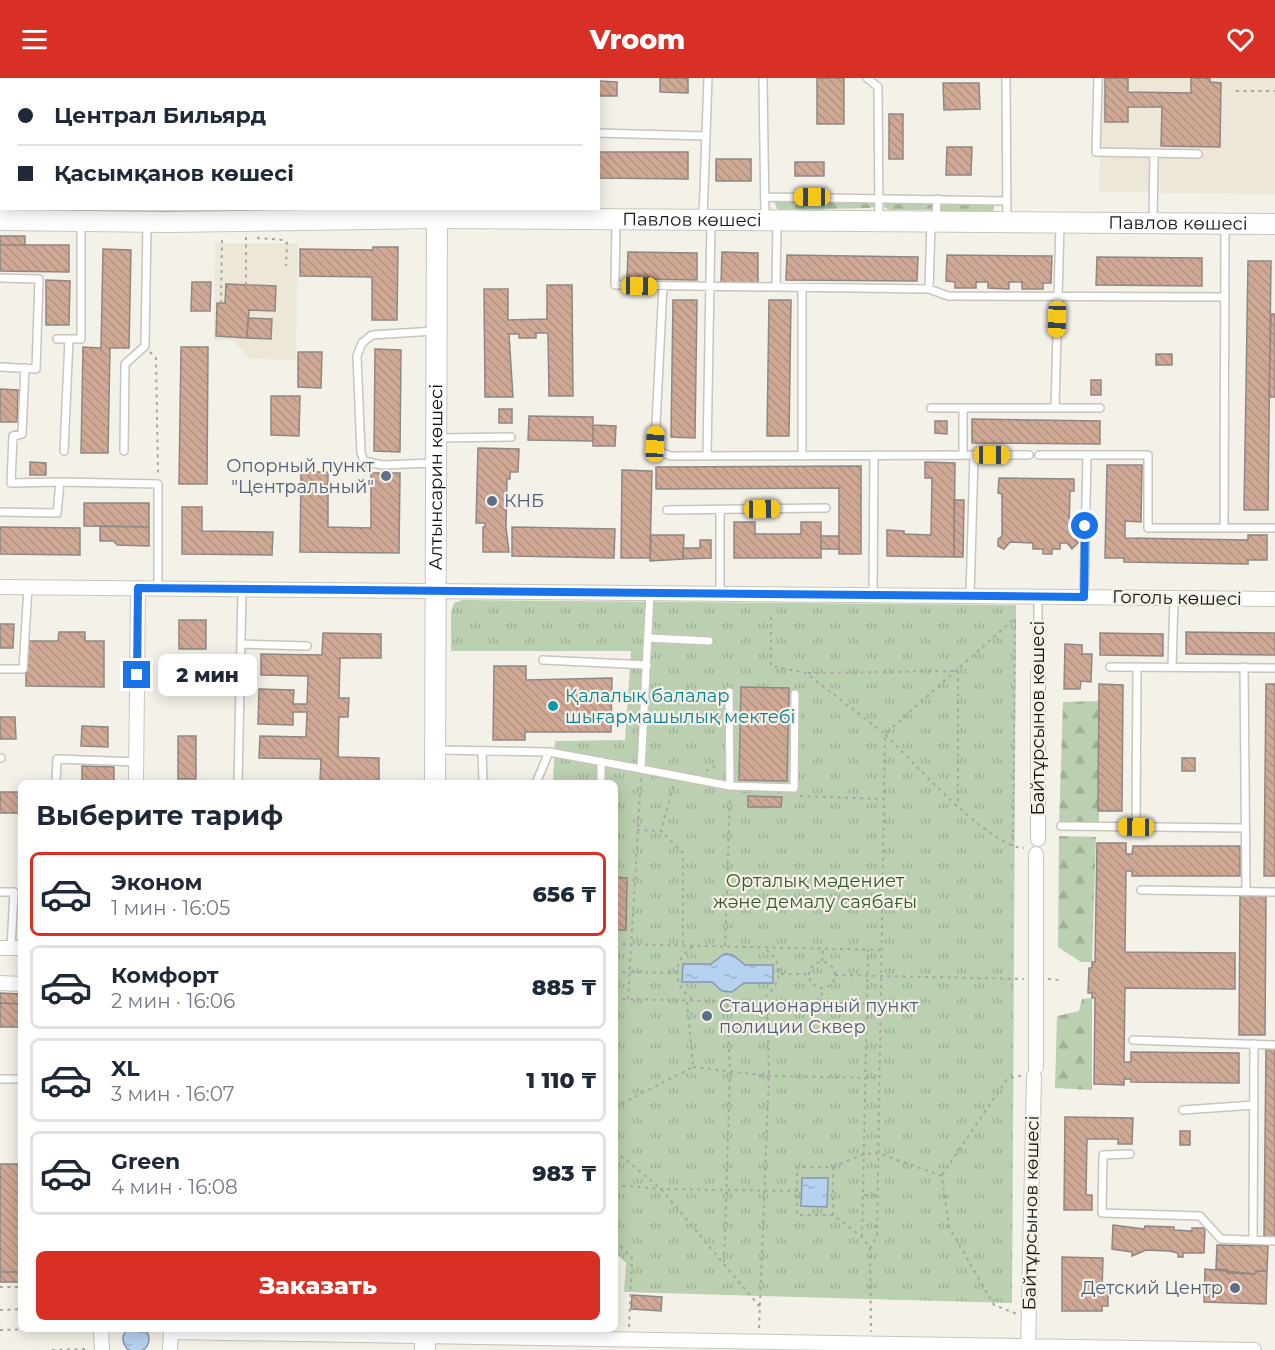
<!DOCTYPE html>
<html lang="ru">
<head>
<meta charset="utf-8">
<style>
  :root { --surface:#fff; --page:#f2f2f3; --text:#1f2937; --muted:#747a83; --line:#e0e1e3; --accent:#d93025 }
  body { margin:0; font-family:Montserrat,sans-serif; background:var(--page); color:var(--text); height:100vh; display:flex; flex-direction:column; font-size:22px; white-space:nowrap }
  * { box-sizing:border-box; margin:0 }
  p { font-size:20px; color:var(--muted) }
  .icon { flex:none; width:33px; height:33px; fill:none; stroke:currentColor; stroke-width:2; stroke-linecap:round; stroke-linejoin:round }
  .map { position:relative; flex:1; overflow:hidden }
  .details { position:absolute; left:18px; top:702px; width:600px; height:552px; display:flex; flex-direction:column; background:var(--surface); border-radius:9px; box-shadow:0 3px 15px #0003 }
  .details>* { flex:none }
  .guide { position:absolute; left:0px; top:0px; width:600px; height:132px; box-shadow:0 3px 15px #0003; display:grid; align-content:center; height:132px; padding:0 18px; background:var(--surface) }
  .end { position:absolute; width:27px; height:27px; margin:-14px; border:8px solid #1a73e8; background:#fff; box-shadow:0 0 0 3px #fff }
  .from { border-radius:50% }
  .bubble { position:absolute; height:42px; border-radius:9px; background:var(--surface); box-shadow:0 3px 15px #0003; font-size:20px; font-weight:800; line-height:42px; text-align:center }
  .car { position:absolute; width:18px; height:36px; margin:-18px -9px; border-radius:8px; box-shadow:0 0 4px 2px #0007; background:linear-gradient(#f5c518 24%,#345 0 40%,#f5c518 0 76%,#345 0 86%,#f5c518 0) }
  .guide b { display:flex; align-items:center; gap:21px; height:57px; font-size:22px }
  .guide b+b { border-top:2px solid var(--line) }
  .guide i { width:15px; height:15px; background:var(--text) }
  ul { padding:0; list-style:none }
  li { display:flex; align-items:center; gap:18px; height:84px; margin:0 12px 9px; padding:0 6px; border:3px solid var(--line); border-radius:9px }
  li div { flex:1 }
  li b { display:block; font-size:22px }
  li em { font-style:normal; font-weight:800 }
  li.on { border-color:var(--accent) }
  li>.icon { width:54px; height:54px; stroke-width:1.5 }
  h2 { padding:0 18px; font-size:27px; line-height:72px }
  .cta { display:flex; gap:12px; margin-top:auto; padding:12px 18px }
  .cta a { flex:1; height:69px; border-radius:9px; background:var(--accent); color:#fff; font-size:24px; font-weight:800; line-height:69px; text-align:center }
  header { display:flex; justify-content:space-between; align-items:center; height:78px; padding:0 18px; background:var(--accent); color:#fff; font-size:27px; font-weight:800 }
  .map>svg:first-child { display:block }
</style>
</head>
<body>
<header><svg class="icon" aria-label="menu" viewBox="0 0 24 24"><path d="M4 6h16M4 12h16M4 18h16"/></svg>Vroom<svg class="icon" aria-label="heart" viewBox="0 0 24 24"><path d="M12 20l-8-8c-3-5 5-10 8-4 3-6 11-1 8 4z"/></svg></header>
<div class="map">
<svg width="1275" height="1272" viewBox="0 0 1275 1272">
  <defs>
    <pattern id="forest-firs" width="22" height="20" patternUnits="userSpaceOnUse" patternTransform="scale(1.5)"><rect width="22" height="20" fill="#bad0b1"/><path d="M5 1l3.5 6h-7zM16 11l3.5 6h-7z" fill="#9fb297"/></pattern>
    <pattern id="park-tufts" width="24" height="20" patternUnits="userSpaceOnUse" patternTransform="scale(1.5)"><rect width="24" height="20" fill="#bad0b1"/><path d="M3 7l-1-3M5 7V3M7 7l1-3M15 17l-1-3M17 17v-4M19 17l1-3" fill="none" stroke="#9fb297"/></pattern>
    <pattern id="water-ripples" width="26" height="14" patternUnits="userSpaceOnUse" patternTransform="scale(1.5)"><rect width="26" height="14" fill="#b7d1f1"/><path d="M2 4q2-2 4 0t4 0M15 11q2-2 4 0t4 0" fill="none" stroke="#9cb3ce"/></pattern>
    <pattern id="building-back-hatch" width="6" height="6" patternUnits="userSpaceOnUse" patternTransform="scale(1.5)"><rect width="6" height="6" fill="#d0a996"/><path d="M-1 5l2 2M0 0l6 6M5-1l2 2" fill="none" stroke="#b29180"/></pattern>
  </defs>
  <rect width="100%" height="100%" fill="#f4f1e8"/>
  <path fill="#ece7d7" d="M1103,0h172v116l-176,-2z
    M215,165h83l-2,117 -46,-1 -16,-18 -20,-1z"/>
  <path fill="url(#forest-firs)" d="M773,122l102,2 -1,5 -5,1 -91,2z
    M883,123l51,1 1,8h-45l-5,-2z
    M939,123l55,2 -1,9 -55,-1z
    M1099,623v124l-40,1 4,-124z
    M1059,758l37,1 -4,125h-11l-23,-15z
    M1092,920v92l-37,-2 2,-72 22,-5 3,-12z"/>
  <path fill="url(#park-tufts)" d="M463,522l553,5 -4,698 -388,-11 2,-29 -11,-11v-469h-62l2,-42 70,-1 6,-89h-180v-39l3,-9z"/>
  <path fill="url(#water-ripples)" stroke="#8698ae" stroke-width="1.5" d="M724,876l9,1 12,10h28v18h-29l-12,9 -10,-1 -10,-9h-30l1,-18h28z
    M802,1100h26l-1,29 -26,-1z
    M123 1261a13 13 0 1 1 26 0a13 13 0 1 1-26 0Z"/>
  <path fill="url(#building-back-hatch)" stroke="#908783" stroke-width="1.5" d="M660,0h28v15l-28,-1z
    M817,0h27v46h-27z
    M1105,0h23v14l63,1v-15h19v4l11,1 -1,64 -59,-1 1,-39h-34v15h-23z
    M598,3l19,1v14h-19z
    M943,5h36l1,26 -36,1z
    M889,36h14v45h-14z
    M947,69h25l-1,28h-25z
    M598,74h90v27l-90,-1z
    M716,81h35v22h-35z
    M795,84h29v14h-29z
    M0,158h25v9h-25z
    M0,167h69v27l-69,-1z
    M373,169h25l-1,73h-25v-43l-72,-1v-27l73,1z
    M103,171l28,1 -2,98h-19l-2,105h-27l2,-106 18,1z
    M628,174l69,1v27l-70,-1z
    M722,174l36,1v31l-37,-1z
    M787,177l131,2 -1,24 -131,-1z
    M947,177l105,1 -1,27h-8v6h-21v-7h-13v7l-21,-1v-6h-12v6h-21v-6l-9,-1z
    M1097,179l105,1v28l-106,-1z
    M1248,183h23l-3,249h-24z
    M46,202l24,1 -1,44h-23z
    M192,204h19l-1,29h-19z
    M226,206l50,2 -1,25 -26,-1 -2,28 -31,-2 1,-33h8z
    M547,207h25l1,111h-24l-1,-63h-12v5h-17v-4h-10l4,63h-28l-1,-108h24v31l39,-1z
    M673,222h24l-2,138 -24,-1z
    M769,222h22l-2,136h-22z
    M1271,236h4v83h-6z
    M248,240l24,1 -1,20 -24,-1z
    M181,269h27l-1,137h-28z
    M375,271l26,1 -1,102 -26,-1z
    M298,274h24l-1,36 -23,-1z
    M1156,276h16v11h-16z
    M1091,302h10v15h-10z
    M0,311l18,1 -1,32h-17z
    M271,318h29l-1,40 -28,-1z
    M499,331h13v14h-13z
    M529,338l64,1v24l-65,-1z
    M972,341l128,2v23l-128,-1z
    M935,343h12v13l-12,-1z
    M593,347l23,1 -1,20h-22z
    M478,370l41,1 -1,23h-8v7h-3l-1,48 3,25h-26v-25h2v-4h-9z
    M30,384l16,1v12h-16z
    M925,384l30,1 -1,94 -67,-1v-26l17,1v3l27,1 1,-57h-7z
    M1107,387h35l-1,57 -16,-1v17l123,2v-5h19v25h-19v4l-124,-2v-4h-19z
    M861,388v88h-22v-66l-183,1v-22z
    M622,392l30,1 -2,87h-29z
    M301,394h27v55l43,1v-55h29l-1,80 -99,-1z
    M999,400l75,1v12h-4l-1,39 9,13 -6,6 -5,-6h-7v6h-8v5h-9v-5h-10v-6l-23,-1 -6,7 -6,-3v-7l4,-3v-42l-4,-1z
    M954,422h10l-1,57h-9z
    M84,425h65v24l-65,-1z
    M182,429h20v24l71,1 -1,23 -90,-1z
    M734,444h21v12h46v-12h20v36h-87z
    M100,448l49,1v19l-32,-1 -3,-4h-14z
    M0,449l80,1v27l-80,-1z
    M512,449l103,2 -1,29 -102,-2z
    M651,457h33l-1,24 -33,2z
    M821,458h18v13h-18z
    M700,462h11v18l-28,1v-11h17z
    M179,542h27v29h-27z
    M0,546h14l-1,24h-13z
    M59,554h26v9h19v46l-78,-1v-45h32z
    M1186,554l89,1v22l-89,-1z
    M323,555l58,1v24h-41l-1,40h10l-1,19h-9l-1,40 41,1v24l-59,-1 1,-22 -62,-1 1,-22 46,1 1,-25h-14v13l-35,-1 1,-35 35,1 -1,14h14l1,-28 -47,-1v-21l61,1z
    M1100,555l63,1v22l-63,-1z
    M1065,566l17,1v9h10l-1,28 -10,-1 -1,8h-16z
    M494,588h32v14l86,-2 -1,54h-86v8h-32z
    M1099,606l24,1 -1,126h-24z
    M1266,606h9v192h-11z
    M741,609l48,1 -2,93 -48,-1z
    M0,639h15l1,22h-16z
    M82,648l26,1v20l-27,-1z
    M178,658h18v43h-18z
    M1182,680h13v13h-13z
    M82,688l32,1v16h-32z
    M0,714h21v21h-21z
    M748,718l34,1 -1,10h-33z
    M1097,765h29v11h6l1,-8h107v30h-108v-5h-6l-1,81 110,1v36l-110,-1 -1,74h7v-10l108,1v30l-108,-1v-3h-7v6l-30,-1 1,-86h-3v-5h-4l1,-25h3v-6h3z
    M615,799l12,1 -1,52h-11z
    M1240,817l26,1 -1,139h-26z
    M0,915l21,1v10l-21,-1z
    M0,925l21,1v23h-21z
    M1266,971h9v189h-11z
    M1065,1039l68,1 -1,26h-14v-5h-31l-1,56h6v15h-28z
    M1180,1053h10v14h-10z
    M0,1086h21v108h-21z
    M1113,1147l31,4 1,-3 29,1v3l18,1v-3h13l-1,25h-21v4h-5v-4l-9,-2 -23,-1 -14,6v-4l-20,-3z
    M1217,1167l51,1 -1,25h-11l-1,3 -28,-1v-3l-11,-1z
    M1062,1179l41,1 -1,32h6v16h-6v5h-40z
    M1205,1191l50,5 1,-3h11l-1,33 -62,-2z
    M0,1194h21v10h-21z
    M632,1217l30,2 -1,14 -30,-2z"/>
  <g fill="none" stroke-linecap="round" stroke-linejoin="round">
    <defs>
      <path id="lane" d="M105,0l2,2
        M763,0l2,141
        M867,0l11,9 1,133
        M1006,0l1,143
        M1098,0l-2,74 102,2
        M353,2v-2
        M515,2v-2
        M567,2v-2
        M598,55l108,3
        M766,119l241,4
        M703,139l5,-139
        M936,142l1,-21
        M616,143l-1,64 314,4 19,7 277,1
        M1153,143l1,-67
        M0,200l39,1 -3,90 -36,-2
        M663,208l-8,158 5,8 11,4 358,-1
        M776,209l1,-65
        M929,211l2,-66
        M57,261h24v-116
        M25,290l-3,66 -9,2 -2,47 49,-1
        M931,330h169
        M1055,330l5,-184
        M437,360l74,-1
        M64,373l5,-112
        M124,373l1,-87 20,-18 2,-122
        M963,377v-47
        M1039,377h109v73h127
        M707,378l4,-234
        M802,378v-168
        M433,385l-51,2 -18,-4 -3,-8 -4,-97 5,-13 10,-8 62,-4
        M667,432l159,-2
        M720,432v84
        M0,434l57,1 3,-31 98,2v105
        M1224,450l1,-303
        M650,515l-9,176 89,17 64,2 1,-94
        M873,517l1,-140
        M970,518l4,-141
        M1038,519v78
        M1084,519l3,-142
        M648,560l61,3
        M241,566l66,2
        M543,582l104,5
        M1110,589l165,1
        M1172,589l2,-69
        M1244,589l2,225
        M0,591h23l5,-81
        M729,614l1,94
        M438,672l111,2 92,17
        M482,673l1,32
        M0,680h1
        M601,683v22
        M56,705l1,-24 80,3
        M238,705l4,-193
        M536,705l13,-31
        M1061,748l183,2
        M1136,749l1,-160
        M1141,812l134,2
        M0,814h14l-3,56
        M1133,962l142,5
        M0,1001h21
        M1183,1032l71,-5
        M1130,1076l-27,1 -1,58 98,3 21,23 54,2
        M1253,1162l1,-196"/>
      <path id="street" d="M167,2v-2
        M0,509l1275,12
        M1038,597v164
        M136,705l2,-195
        M0,870h21
        M0,905l21,1
        M1036,989v-213
        M101,1251l1,21
        M172,1254l1082,18
        M170,1272l1,-21
        M1028,1272l6,-274"/>
      <g id="secondary">
        <path d="M434,0v2"/>
        <path id="s1" d="M0,142l167,2 270,-4 838,6"/>
        <path id="s2" d="M435,705l2,-575"/>
        <path d="M425,1272v-21"/>
      </g>
    </defs>
    <use href="#lane" stroke="#c8c5bc" stroke-width="10"/>
    <use href="#street" stroke="#c8c5bc" stroke-width="16"/>
    <use href="#secondary" stroke="#c8c5bc" stroke-width="22"/>
    <path stroke="#a8a69f" stroke-width="2" stroke-dasharray="3 4.5" stroke-linecap="butt" d="M1236,13h39
      M246,159v48
      M257,160l27,2 3,3 -1,23
      M221,225l1,-66
      M150,274l6,6 2,116
      M771,539v49l35,7 79,61 130,-116 -2,228
      M958,593v135
      M808,595l150,-2
      M706,693l13,-7
      M673,708l-12,45 22,22v92
      M800,718l84,3
      M637,752l24,1
      M615,866l267,6
      M725,868l5,-150
      M822,883l1,-12
      M809 897a13 13 0 1 1 26 0a13 13 0 1 1-26 0Z
      M615,894l61,1
      M781,896h28
      M835,897l189,4
      M1048,901l12,1
      M615,921l266,5
      M628,921l13,-222
      M692,921c-21,-17 -20,-37 1,-53
      M759,923c22,-14 29,-36 5,-53
      M821,925l1,-15
      M693,989l76,9 111,2
      M615,1029l78,-40 -6,-67
      M615,1073l46,38 99,118
      M833,1089l31,-13 14,-1 64,23 7,51 45,78 23,9
      M942,1097l65,-96 16,-4
      M615,1107l46,4 136,2
      M864,1117h14
      M833,1137v-48h-36v48h36l29,22 8,11 7,-12 8,-502c26,26 105,114 139,114
      M862,1159l6,-287
      M615,1163l17,17 -3,69
      M870,1170l1,84
      M724,1184l6,-189 -3,-72
      M0,1209h21
      M0,1232l21,-1
      M759,1250l10,-252 -2,-74
      M0,1252l41,-1
      M52,1272l36,-1"/>
    <use href="#lane" stroke="#fff" stroke-width="7"/>
    <use href="#street" stroke="#fff" stroke-width="14"/>
    <use href="#secondary" stroke="#fff" stroke-width="20"/>
  </g>
  <g fill="none" stroke-linecap="round" stroke-linejoin="round">
    <path stroke="#1a73e8" stroke-width="8" d="M137,597l1,-87 946,9 1,-71"/>
  </g>
  <g fill="#5c6f8a" stroke="#f4f1e8" stroke-width="2">
    <circle cx="386" cy="398" r="6"/>
    <circle cx="492" cy="423" r="6"/>
    <circle cx="707" cy="938" r="6"/>
    <circle cx="1235" cy="1210" r="6"/>
  </g>
  <circle fill="#0f9aa8" stroke="#f4f1e8" stroke-width="2" cx="553" cy="628" r="6"/>
  <g text-anchor="middle" stroke-width="4.5" stroke-linejoin="round" paint-order="stroke">
    <g font-size="18" fill="#141310" stroke="#f4f1e8">
      <text dy="6" stroke="none"><textPath href="#s1" startOffset="692">Павлов көшесі</textPath></text>
      <text dy="6" stroke="none"><textPath href="#s1" startOffset="1178">Павлов көшесі</textPath></text>
      <text dy="6" stroke="none"><textPath href="#s2" startOffset="306">Алтынсарин көшесі</textPath></text>
      <text transform="translate(1177 520) rotate(1)" y="6">Гоголь көшесі</text>
      <text transform="translate(1038 640) rotate(-90)" y="6">Байтұрсынов көшесі</text>
      <text transform="translate(1031 1135) rotate(-89)" y="6">Байтұрсынов көшесі</text>
    </g>
    <g font-size="18" fill="#4e5e75" stroke="#f4f1e8" text-anchor="end">
      <text x="374" y="394">Опорный пункт<tspan x="374" dy="21">"Центральный"</tspan></text>
      <text x="504" y="429" text-anchor="start">КНБ</text>
      <text x="719" y="934" text-anchor="start">Стационарный пункт<tspan x="719" dy="21">полиции Сквер</tspan></text>
      <text x="1223" y="1216">Детский Центр</text>
    </g>
    <g font-size="18" fill="#0d838f" stroke="#f4f1e8" text-anchor="start">
      <text x="565" y="624">Қалалық балалар<tspan x="565" dy="21">шығармашылық мектебі</tspan></text>
    </g>
    <g font-size="18" fill="#385929" stroke="#f4f1e8">
      <text x="815" y="809">Орталық мәдениет<tspan x="815" dy="21">және демалу саябағы</tspan></text>
    </g>
  </g>
</svg>
<i class="end from" style="left:1085px;top:448px"></i>
<i class="end" style="left:137px;top:597px"></i>
<div class="bubble" style="left:158px;top:576px;width:99px">2 мин</div>
<i class="car" style="left:812px;top:119px;rotate:270deg"></i>
<i class="car" style="left:639px;top:208px;rotate:91deg"></i>
<i class="car" style="left:1057px;top:241px;rotate:182deg"></i>
<i class="car" style="left:655px;top:366px;rotate:3deg"></i>
<i class="car" style="left:992px;top:377px;rotate:90deg"></i>
<i class="car" style="left:762px;top:431px;rotate:89deg"></i>
<i class="car" style="left:1136px;top:749px;rotate:271deg"></i>
<div class="guide">
<b><i class="from"></i>Централ Бильярд</b>
<b><i></i>Қасымқанов көшесі</b>
</div>
<section class="details">
<h2>Выберите тариф</h2>
<ul>
<li class="on"><svg class="icon" aria-label="car" viewBox="0 0 24 24"><path d="M5 17H2v-5l4-1 3-4h7l3 4 3 1v5h-3M9 17h6M6 11h13"/><circle cx="7" cy="17" r="2"/><circle cx="17" cy="17" r="2"/></svg><div><b>Эконом</b><p>1 мин · 16:05</p></div><em>656 ₸</em></li>
<li><svg class="icon" aria-label="car" viewBox="0 0 24 24"><path d="M5 17H2v-5l4-1 3-4h7l3 4 3 1v5h-3M9 17h6M6 11h13"/><circle cx="7" cy="17" r="2"/><circle cx="17" cy="17" r="2"/></svg><div><b>Комфорт</b><p>2 мин · 16:06</p></div><em>885 ₸</em></li>
<li><svg class="icon" aria-label="car" viewBox="0 0 24 24"><path d="M5 17H2v-5l4-1 3-4h7l3 4 3 1v5h-3M9 17h6M6 11h13"/><circle cx="7" cy="17" r="2"/><circle cx="17" cy="17" r="2"/></svg><div><b>XL</b><p>3 мин · 16:07</p></div><em>1 110 ₸</em></li>
<li><svg class="icon" aria-label="car" viewBox="0 0 24 24"><path d="M5 17H2v-5l4-1 3-4h7l3 4 3 1v5h-3M9 17h6M6 11h13"/><circle cx="7" cy="17" r="2"/><circle cx="17" cy="17" r="2"/></svg><div><b>Green</b><p>4 мин · 16:08</p></div><em>983 ₸</em></li>
</ul>
<div class="cta"><a>Заказать</a></div>
</section>
</div>
</body>
</html>
